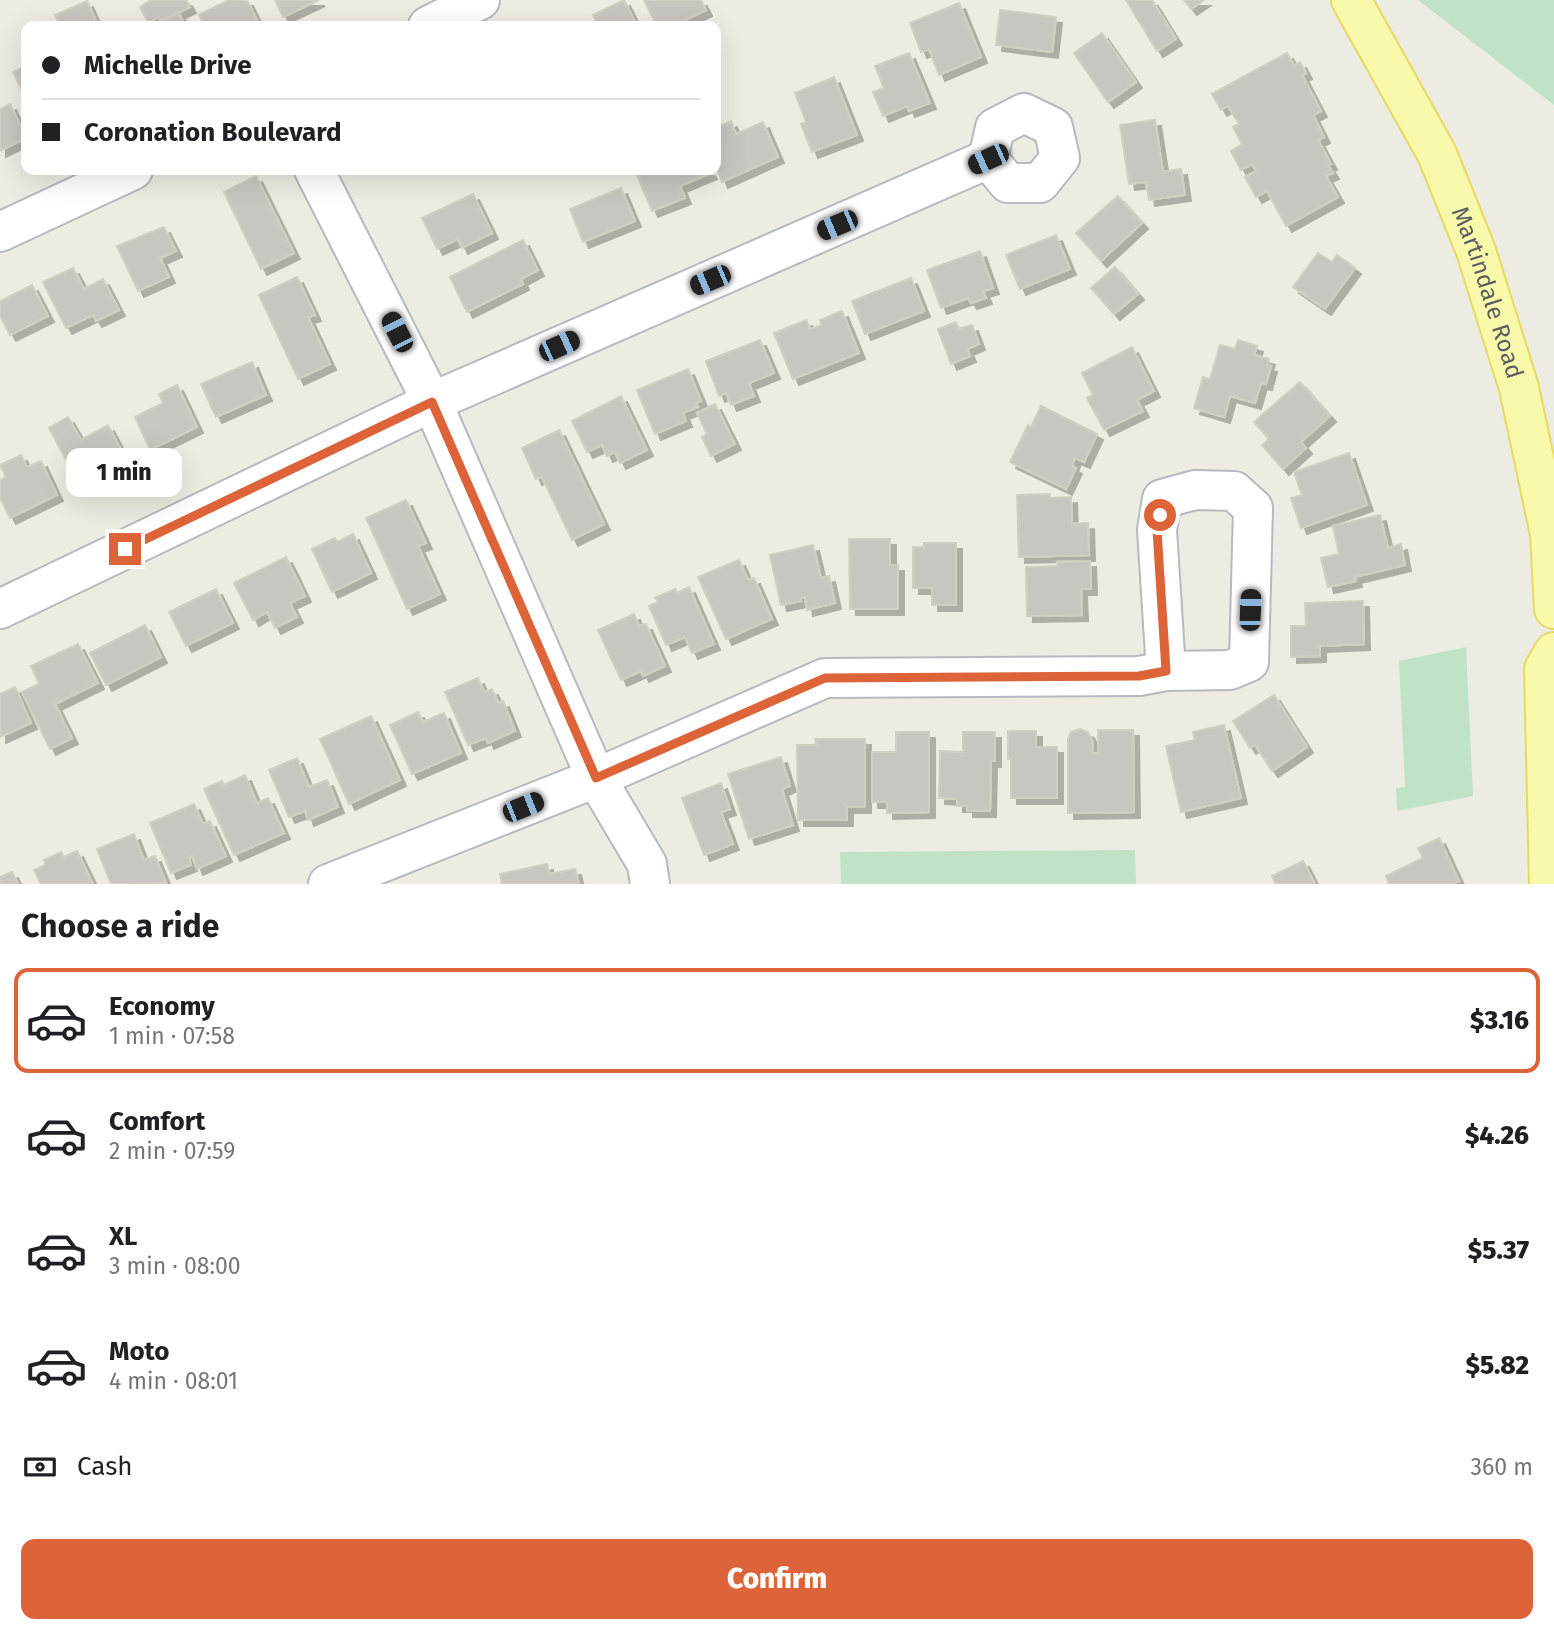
<!DOCTYPE html>
<html lang="en">
<head>
<meta charset="utf-8">
<style>
  :root { --surface:#fff; --page:#f2f2f2; --text:#202124; --muted:#757577; --line:#e0e0e0; --accent:#dd6338 }
  body { margin:0; font-family:"Fira Sans",sans-serif; background:var(--page); color:var(--text); height:100vh; display:flex; flex-direction:column; font-size:26px; white-space:nowrap }
  * { box-sizing:border-box; margin:0 }
  p { font-size:23px; color:var(--muted) }
  .icon { flex:none; width:38px; height:38px; fill:none; stroke:currentColor; stroke-width:2; stroke-linecap:round; stroke-linejoin:round }
  .map { position:relative; height:884px; overflow:hidden }
  .sheet { display:flex; flex-direction:column; background:var(--surface); flex:1 }
  .sheet>* { flex:none }
  .hud { position:absolute; left:21px; top:21px; width:700px; height:154px; border-radius:14px; box-shadow:0 7px 28px #0002; display:grid; align-content:center; height:154px; padding:0 21px; background:var(--surface) }
  .end { position:absolute; width:32px; height:32px; margin:-16px; border:9px solid #dd6338; background:#fff; box-shadow:0 0 0 4px #fff }
  .from { border-radius:50% }
  .bubble { position:absolute; height:49px; border-radius:14px; background:var(--surface); box-shadow:0 7px 28px #0002; font-size:23px; font-weight:800; line-height:49px; text-align:center }
  .car { position:absolute; width:21px; height:42px; margin:-21px -10px; border-radius:9px; box-shadow:0 0 5px 2px #0007; background:linear-gradient(#222 24%,#8ab4d8 0 40%,#222 0 76%,#8ab4d8 0 86%,#222 0) }
  .hud b { display:flex; align-items:center; gap:24px; height:66px; font-size:26px }
  .hud b+b { border-top:2px solid var(--line) }
  .hud i { width:18px; height:18px; background:var(--text) }
  ul { padding:0; list-style:none }
  li { display:flex; align-items:center; gap:21px; height:105px; margin:0 14px 10px; padding:0 7px; border:4px solid transparent; border-radius:14px }
  li div { flex:1 }
  li b { display:block; font-size:26px }
  li em { font-style:normal; font-weight:800 }
  li.on { border-color:var(--accent) }
  li>.icon { width:63px; height:63px; stroke-width:1.5 }
  h2 { padding:0 21px; font-size:32px; line-height:84px }
  .pay { display:flex; align-items:center; gap:18px; height:77px; padding:0 21px; font-size:26px }
  .pay p { margin-inline-start:auto }
  .cta { display:flex; gap:14px; margin-top:auto; padding:14px 21px }
  .cta a { flex:1; height:80px; border-radius:14px; background:var(--accent); color:#fff; font-size:28px; font-weight:800; line-height:80px; text-align:center }
  .map>svg:first-child { display:block }
</style>
</head>
<body>
<div class="map">
<svg width="1554" height="884" viewBox="0 0 1554 884">
  <defs>
    <filter id="shadow"><feDropShadow dx="6" dy="6" stdDeviation="0" flood-color="#0004"/></filter>
  </defs>
  <rect width="100%" height="100%" fill="#edece3"/>
  <path fill="#c0e3c7" d="M1418,0h136v105z
    M1466,647l7,149 -76,15 -1,-23 9,-1 -6,-126z
    M1135,850l1,34h-295l-1,-32z"/>
  <path fill="#c8c6c0" stroke="#d1cfc1" stroke-width="2" filter="url(#shadow)" d="M151,0h35l4,7 -29,14 -2,-4 -11,5 -8,-15z
    M229,0h18l13,26h-56l-5,-11z
    M275,0h44l-36,17z
    M624,0l13,26h-39l-5,-11z
    M644,0h57l5,10 -33,16h-16z
    M1126,0h26l24,39 -19,12z
    M1184,0h20l-13,9z
    M87,1l11,25h-38l-5,-11z
    M959,3l22,54 -42,18 -10,-26 -8,3 -11,-29z
    M1000,10l56,7 -4,35 -56,-7z
    M179,13l6,13h-27l-2,-3z
    M1102,33l34,49 -28,20 -34,-49z
    M909,53l21,50 -21,8 -2,-5 -24,10 -10,-24 11,-4 -9,-22z
    M1287,53l7,13 6,-4 6,11 -4,2 19,36 -8,4 11,22 -6,3 13,24 -3,1 5,8 -7,3 12,21 -52,29 -19,-35 -11,6 -11,-20 11,-6 -4,-7 -11,6 -10,-19 11,-7 -9,-17 6,-3 -11,-18 -7,4 -9,-16z
    M26,66v32l-13,-26z
    M834,77l23,58 -45,17 -11,-28 5,-2 -11,-29z
    M10,104l16,34 -26,13v-42z
    M1155,120l8,52 18,-3 4,26 -36,5 -3,-18 -17,2 -9,-59z
    M731,121l5,13 27,-12 15,35 -56,25 -6,-15v-39z
    M635,170h74l2,3 -31,13 5,12 -33,13z
    M256,176l38,77 -33,16 -37,-77z
    M621,188l14,33 -52,21 -13,-33z
    M473,194l19,39 -30,15 -4,-9 -21,10 -15,-31z
    M1118,196l24,27 -41,38 -25,-28z
    M164,227l12,24 -16,7 9,19 -31,14 -21,-45z
    M1056,235l14,34 -50,20 -14,-34z
    M523,240l15,30 -17,9 2,5 -56,28 -17,-35z
    M980,251l13,37 -10,3 3,7 -15,5 -3,-5 -27,10 -14,-38z
    M1318,253l14,9 5,-7 18,13 -30,41 -32,-22z
    M1115,267l23,27 -24,20 -23,-26z
    M73,268l11,21 19,-10 16,31 -23,11 -3,-6 -27,13 -23,-46z
    M297,277l18,38 -7,2 22,47 -32,15 -39,-84z
    M911,278l13,33 -59,23 -13,-33z
    M32,285l16,31 -38,19 -10,-19v-15z
    M842,311l17,42 -66,26 -19,-46 32,-13 4,9 12,-4 -2,-5z
    M956,322l3,7 13,-4 7,19 -12,5 3,7 -19,8 -13,-35z
    M760,340l14,33 -25,10 5,13 -23,9 -5,-12 -7,3 -13,-35z
    M1238,340l19,6 -3,9 15,4 -2,6 4,1 -5,18 -5,-1 -6,20 -25,-7 -6,21 -30,-9 9,-31 7,2 10,-34 15,4z
    M1132,347l22,44 -17,9 6,11 -39,19 -17,-32 6,-3 -11,-22z
    M252,362l14,33 -50,22 -15,-33z
    M688,369l13,32 -5,2 2,4 -15,6 3,8 -31,13 -18,-44z
    M1300,382l30,34 -29,26 5,6 -23,21 -21,-24 7,-6 -15,-17z
    M177,385l20,42 -47,23 -15,-33 28,-14 -4,-9z
    M621,396l26,54 -27,13 -5,-11 -8,4 -5,-11 -15,7 -15,-31z
    M715,404l20,40 -24,12 -9,-19 5,-3 -10,-21z
    M1041,406l56,28 -13,28 -9,-4 -3,8 4,2 -10,21 -56,-27 18,-37 3,2z
    M68,417l13,23 27,-15 19,36 -25,14 -4,-7 -21,12 -28,-52z
    M559,430l45,94 -32,16 -30,-63 -6,2 -14,-31z
    M1349,453l18,52 -66,23 -10,-30 11,-3 -8,-23z
    M21,455l6,12 14,-6 16,34 -47,23 -10,-20v-18l6,-3 -6,-12z
    M1050,494v4l21,-1 1,27 16,-1 1,32 -70,2 -2,-62z
    M406,500l20,43 -8,3 22,48 -33,15 -41,-91z
    M1380,515l8,33 13,-4 4,21 -50,12 1,4 -28,6 -7,-29 18,-4 -6,-28z
    M353,534l18,39 -39,19 -20,-43 23,-11 2,4z
    M849,539h41v26h8v44h-48z
    M924,543h32v62h-24v-17h-19v-41h11z
    M813,545l8,33 8,-2 6,27 -28,7 -2,-13 -5,1 1,3 -20,4 -11,-50z
    M286,557l19,39 -15,7 7,14 -22,11 -8,-16 -14,8 -19,-37z
    M739,560l9,20 6,-2 18,41 -46,20 -28,-62z
    M1090,561l1,28h-10l1,26 -55,1 -1,-49 32,-1 -1,-4z
    M689,587l25,57 -22,9 -7,-16 -19,8 -17,-39 9,-4 -3,-4 20,-9 2,4z
    M216,589l17,34 -47,23 -17,-34z
    M1363,601l1,43 -44,2v10l-29,1v-31h15l-1,-23z
    M634,614l5,12 7,-2 19,42 -22,10 -2,-5 -20,9 -23,-50z
    M145,625l16,32 -55,28 -16,-32z
    M78,644l20,39 -43,21 17,34 -22,11 -28,-57 17,-8 -8,-18z
    M478,678l6,14 8,-3 6,14 5,-2 12,30 -27,12 -2,-5 -18,7 -23,-53z
    M15,687l16,36 -31,14v-43z
    M1274,695l33,52 -35,24 -17,-26 -5,3 -17,-27z
    M418,712l5,10 21,-9 17,40 -49,21 -22,-49z
    M371,716l29,64 -51,24 -29,-65z
    M1224,725l17,73 -60,14 -15,-66 29,-6 -2,-8z
    M1080,729l8,3 5,10 -1,11h6v-23h35l1,82 -66,1v-74l3,-7z
    M1008,731h28v16h21v51h-46v-39h-3z
    M896,732h33v80l-42,1v-11h-15v-50h24z
    M963,732h32v29h-4l-1,50h-23v-5h-10v-7l-18,-1 1,-47 23,1z
    M815,739h50v68h-18v13h-49l-1,-75h19z
    M781,757l9,29 -8,3 11,36 -44,14 -21,-65z
    M297,758l12,29 18,-7 11,27 -30,13 -3,-9 -16,6 -20,-47z
    M245,775l12,28 11,-5 16,35 -50,22 -30,-66 18,-8 2,4z
    M721,783l9,26 -9,3 12,32 -29,11 -22,-57z
    M194,804l9,20 7,-3 16,35 -29,13 -5,-13 -3,2 2,7 -20,8 -21,-50z
    M134,834l10,26 11,-4 11,27 -55,1 -14,-35z
    M1439,838l20,43 -7,3h-63l-3,-8 37,-18 -5,-10z
    M77,851l16,33h-52l-7,-14 11,-5 -1,-5 17,-8 3,5z
    M1303,861l12,23h-39l-4,-8z
    M547,864l2,10 26,-5 4,15h-77l-2,-10z
    M12,872l6,12h-18v-7z"/>
  <g fill="none" stroke-linecap="round" stroke-linejoin="round">
    <defs>
      <path id="minor" d="M428,26l52,-26
        M1024,113l29,14 7,31 -20,25h-32l-20,-24 7,-31z
        M314,170l118,232 164,376 51,86 3,20
        M0,232l133,-62
        M0,609l432,-207 556,-243
        M328,884l268,-106 229,-100 314,-2 27,-5 64,-1 19,-8 4,-154 -19,-17 -39,-1 -33,9 -5,31 9,141"/>
      <g id="major">
        <path id="s1" d="M1351,0l86,154 39,97 43,137 31,146 4,75"/>
        <path d="M1549,884l-5,-215 10,-17"/>
      </g>
    </defs>
    <use href="#minor" stroke="#b8b9be" stroke-width="42"/>
    <use href="#major" stroke="#e7da61" stroke-width="42"/>
    <use href="#minor" stroke="#fff" stroke-width="38"/>
    <use href="#major" stroke="#f8f9ab" stroke-width="38"/>
  </g>
  <g fill="none" stroke-linecap="round" stroke-linejoin="round">
    <path stroke="#dd6338" stroke-width="9" d="M125,549l307,-147 164,376 229,-100 314,-2 27,-5 -9,-141 3,-15"/>
  </g>
  <g text-anchor="middle" stroke-width="5" stroke-linejoin="round" paint-order="stroke">
    <g font-size="24" fill="#5b5d62" stroke="#fff">
      <text dy="8" stroke="none"><textPath href="#s1" startOffset="324">Martindale Road</textPath></text>
    </g>
  </g>
</svg>
<i class="end from" style="left:1160px;top:515px"></i>
<i class="end" style="left:125px;top:549px"></i>
<div class="bubble" style="left:66px;top:448px;width:116px">1 min</div>
<i class="car" style="left:988px;top:159px;rotate:246deg"></i>
<i class="car" style="left:837px;top:225px;rotate:247deg"></i>
<i class="car" style="left:710px;top:280px;rotate:247deg"></i>
<i class="car" style="left:397px;top:332px;rotate:333deg"></i>
<i class="car" style="left:559px;top:346px;rotate:66deg"></i>
<i class="car" style="left:1250px;top:610px;rotate:2deg"></i>
<i class="car" style="left:523px;top:807px;rotate:68deg"></i>
<div class="hud">
<b><i class="from"></i>Michelle Drive</b>
<b><i></i>Coronation Boulevard</b>
</div>
</div>
<section class="sheet">
<h2>Choose a ride</h2>
<ul>
<li class="on"><svg class="icon" aria-label="car" viewBox="0 0 24 24"><path d="M5 17H2v-5l4-1 3-4h7l3 4 3 1v5h-3M9 17h6M6 11h13"/><circle cx="7" cy="17" r="2"/><circle cx="17" cy="17" r="2"/></svg><div><b>Economy</b><p>1 min · 07:58</p></div><em>$3.16</em></li>
<li><svg class="icon" aria-label="car" viewBox="0 0 24 24"><path d="M5 17H2v-5l4-1 3-4h7l3 4 3 1v5h-3M9 17h6M6 11h13"/><circle cx="7" cy="17" r="2"/><circle cx="17" cy="17" r="2"/></svg><div><b>Comfort</b><p>2 min · 07:59</p></div><em>$4.26</em></li>
<li><svg class="icon" aria-label="car" viewBox="0 0 24 24"><path d="M5 17H2v-5l4-1 3-4h7l3 4 3 1v5h-3M9 17h6M6 11h13"/><circle cx="7" cy="17" r="2"/><circle cx="17" cy="17" r="2"/></svg><div><b>XL</b><p>3 min · 08:00</p></div><em>$5.37</em></li>
<li><svg class="icon" aria-label="car" viewBox="0 0 24 24"><path d="M5 17H2v-5l4-1 3-4h7l3 4 3 1v5h-3M9 17h6M6 11h13"/><circle cx="7" cy="17" r="2"/><circle cx="17" cy="17" r="2"/></svg><div><b>Moto</b><p>4 min · 08:01</p></div><em>$5.82</em></li>
</ul>
<div class="pay"><svg class="icon" aria-label="cash" viewBox="0 0 24 24"><path d="M3 7h18v10H3z"/><circle cx="12" cy="12" r="2"/></svg>Cash<p>360 m</p></div>
<div class="cta"><a>Confirm</a></div>
</section>
</body>
</html>
